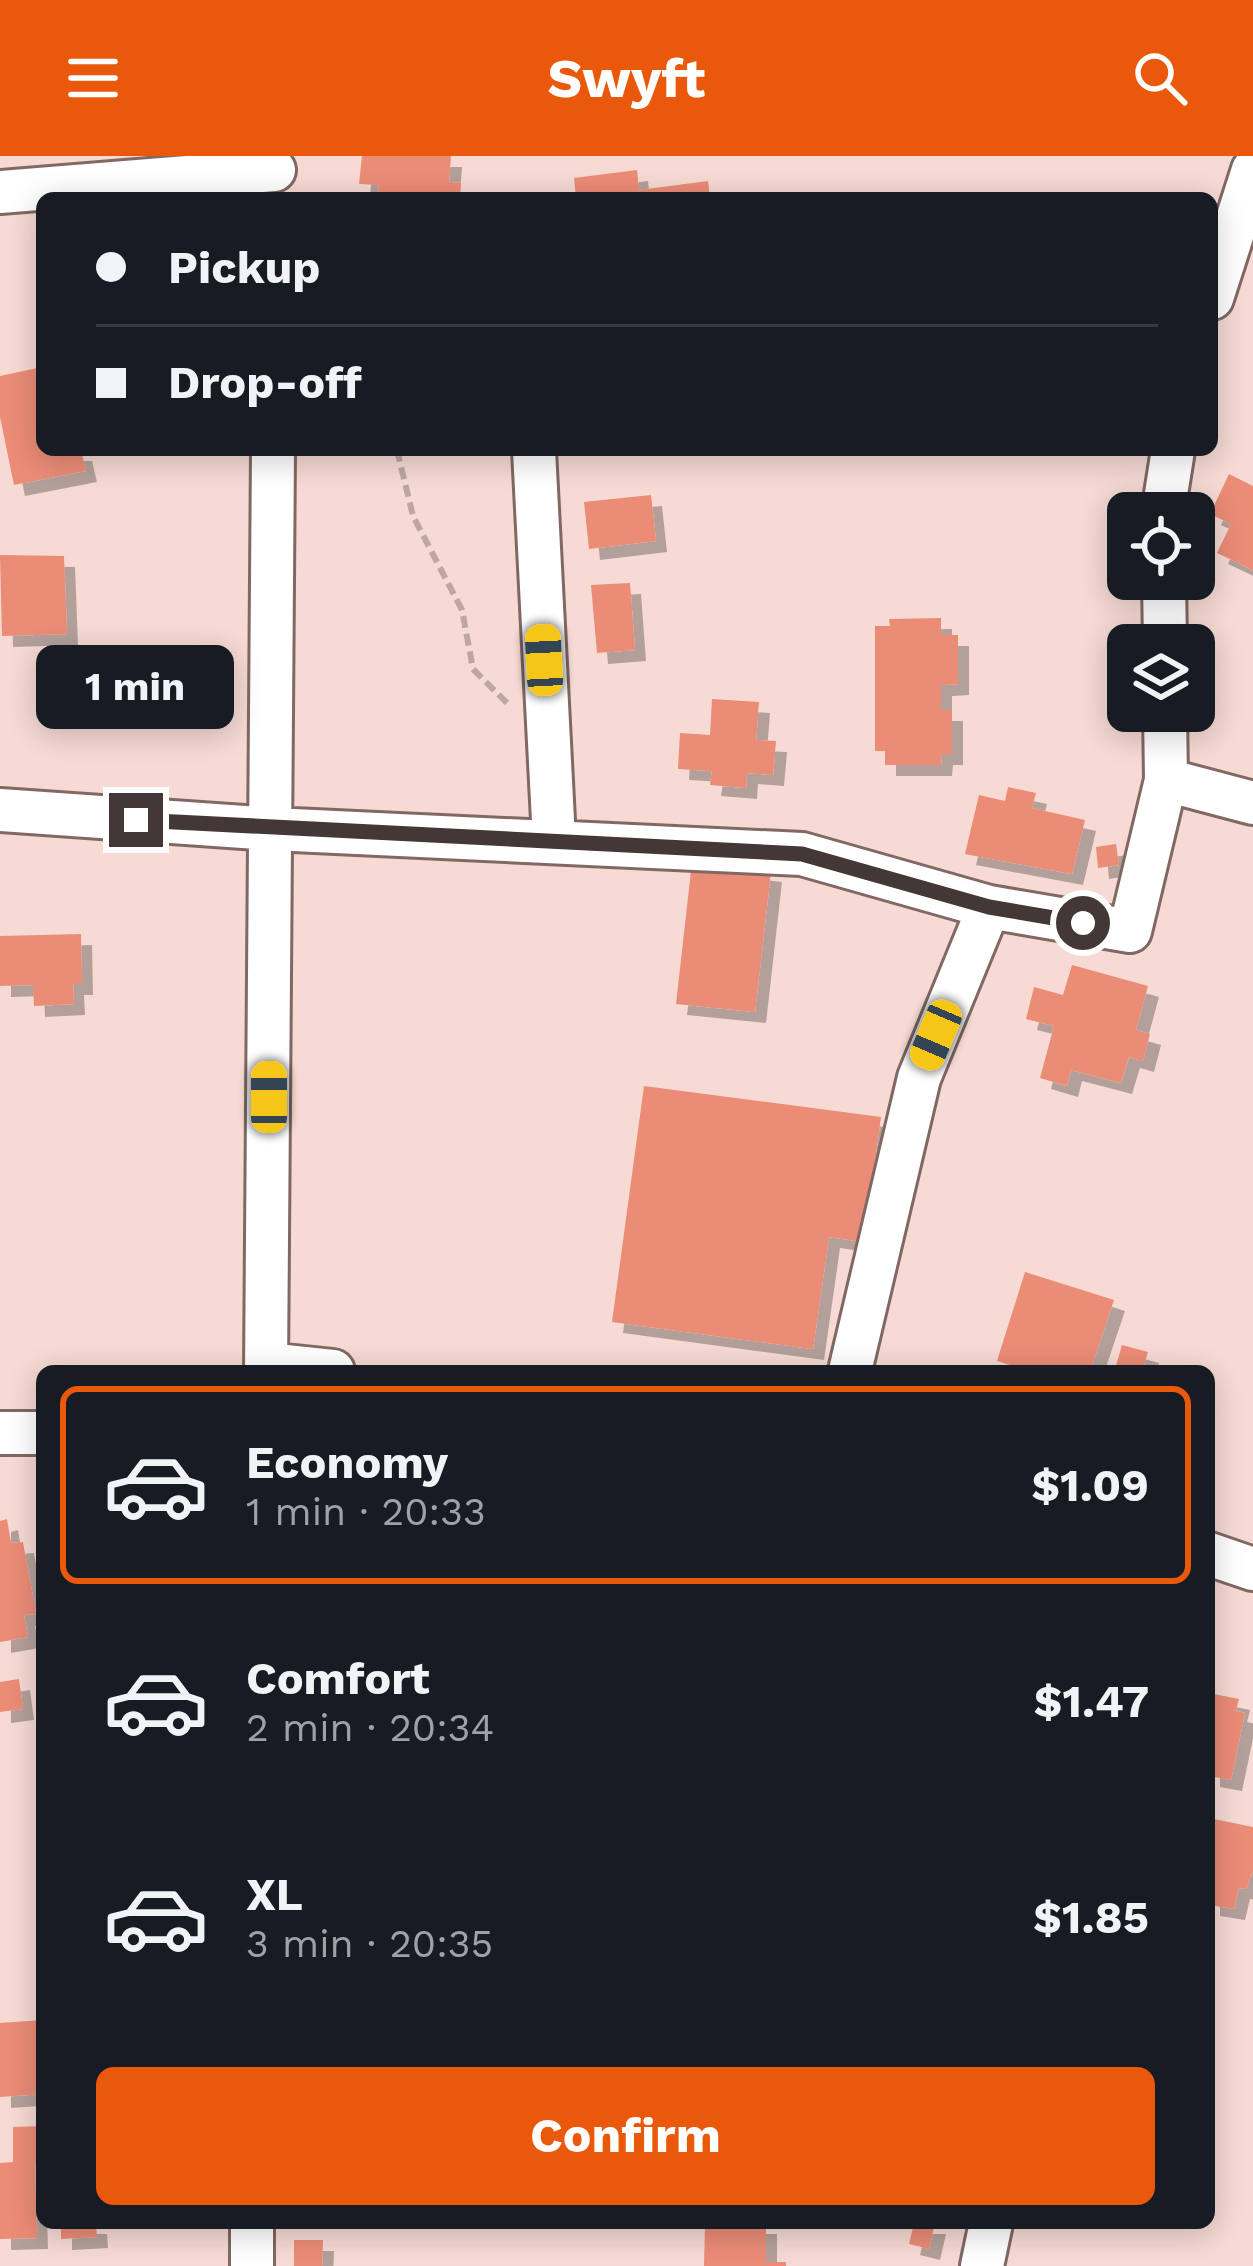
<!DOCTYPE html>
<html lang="en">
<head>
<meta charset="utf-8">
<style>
  :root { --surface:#171b24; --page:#20242c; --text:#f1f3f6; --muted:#9ea1a6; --line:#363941; --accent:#ea580c }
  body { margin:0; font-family:"Work Sans",sans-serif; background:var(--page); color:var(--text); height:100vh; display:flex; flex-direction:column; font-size:45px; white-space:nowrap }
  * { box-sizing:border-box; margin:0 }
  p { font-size:39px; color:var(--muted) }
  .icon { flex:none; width:66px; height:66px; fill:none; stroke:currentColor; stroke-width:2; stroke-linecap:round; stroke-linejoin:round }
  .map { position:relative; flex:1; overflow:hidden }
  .details { position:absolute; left:36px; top:1209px; width:1179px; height:864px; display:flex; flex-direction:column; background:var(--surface); border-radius:18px; box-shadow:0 6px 30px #0003 }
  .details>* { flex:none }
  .top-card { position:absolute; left:36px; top:36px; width:1182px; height:264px; border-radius:18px; box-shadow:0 6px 30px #0003; display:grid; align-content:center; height:264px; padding:0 60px; background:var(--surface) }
  .fabs { position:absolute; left:1107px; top:336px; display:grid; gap:24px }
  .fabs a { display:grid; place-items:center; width:108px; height:108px; border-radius:18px; background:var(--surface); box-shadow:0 6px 30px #0003; font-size:60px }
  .end { position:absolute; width:54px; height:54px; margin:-27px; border:15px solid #433835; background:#fff; box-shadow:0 0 0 6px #fff }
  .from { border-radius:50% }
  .bubble { position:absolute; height:84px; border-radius:18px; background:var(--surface); box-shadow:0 6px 30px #0003; font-size:39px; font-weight:700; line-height:84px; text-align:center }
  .car { position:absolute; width:36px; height:72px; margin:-36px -18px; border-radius:15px; box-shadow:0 0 9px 3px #0007; background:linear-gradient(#f5c518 24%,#345 0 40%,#f5c518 0 76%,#345 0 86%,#f5c518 0) }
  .top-card b { display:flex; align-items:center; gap:42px; height:114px; font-size:45px }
  .top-card b+b { border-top:3px solid var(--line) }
  .top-card i { width:30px; height:30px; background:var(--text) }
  ul { padding:21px 0 0; list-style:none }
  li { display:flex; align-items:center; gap:36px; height:198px; margin:0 24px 18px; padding:0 36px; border:6px solid transparent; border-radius:18px }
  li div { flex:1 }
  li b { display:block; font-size:45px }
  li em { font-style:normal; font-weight:700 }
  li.current { border-color:var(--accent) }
  li>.icon { width:108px; height:108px; stroke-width:1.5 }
  .button { display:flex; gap:24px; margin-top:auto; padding:24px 60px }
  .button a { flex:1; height:138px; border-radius:18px; background:var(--accent); color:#fff; font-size:48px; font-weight:700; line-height:138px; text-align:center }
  header { display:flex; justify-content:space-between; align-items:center; height:156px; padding:0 60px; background:var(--accent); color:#fff; font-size:54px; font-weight:700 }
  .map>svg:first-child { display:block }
</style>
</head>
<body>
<header><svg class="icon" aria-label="menu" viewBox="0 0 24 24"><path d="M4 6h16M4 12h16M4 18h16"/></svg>Swyft<svg class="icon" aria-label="search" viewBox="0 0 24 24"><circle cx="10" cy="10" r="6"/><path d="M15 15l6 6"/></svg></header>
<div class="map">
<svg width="1253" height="2110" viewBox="0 0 1253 2110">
  <defs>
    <filter id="shadow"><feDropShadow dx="11" dy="11" stdDeviation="0" flood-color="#0004"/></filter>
  </defs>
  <rect width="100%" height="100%" fill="#f6dad3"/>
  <path fill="#eb8c77" filter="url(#shadow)" d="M362,0h89l-2,26 12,1 -1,15h-83l2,-13 -20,-1z
    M637,14l2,20 69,-9 2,17h-134l-2,-20z
    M42,211v83h39l5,21 -72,14 -14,-68v-41z
    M1229,318l24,12v84l-36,-17 14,-29 -21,-10z
    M651,339l5,46 -67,8 -5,-47z
    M0,399l64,1 3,78 -65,2z
    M630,427l5,67 -38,3 -6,-68z
    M941,462v17h17v49l-17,1v25h11v44h-10l-1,11h-56v-14h-10v-125h15l-1,-7z
    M712,543l47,3 -3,38 20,1 -3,34 -26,-2 -1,15 -36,-3 2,-14 -34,-2 2,-36 30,2z
    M1008,631l28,6 -4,15 53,12 -13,54 -107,-20 14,-59 26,6z
    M1116,688l3,21 -21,3 -2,-21z
    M692,706l79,9 -16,141 -79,-8z
    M81,778l1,50h-9l1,20 -40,2 -1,-21 -33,1v-50z
    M1072,809l76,21 -12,44 14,4 -7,27 -14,-4 -8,26 -50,-13 -4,16 -27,-8 14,-52 -28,-7 8,-32 29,8z
    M644,930l237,31 -17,125 -35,-5 -16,112 -201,-27z
    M1025,1116l89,28 -24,71h-61l-32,-10z
    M1122,1189l26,7 -6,19 -27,-2z
    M7,1363l4,24 12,-1 13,72 -12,1 4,22 -28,5v-121z
    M19,1523l4,30 -23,3v-30z
    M1209,1537l30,6 -3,12 9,2 -14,67 -22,-4z
    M1209,1662l44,9v43l-7,19 -7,-1 -5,21 -25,-4z
    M42,1864v74l-42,3v-74z
    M42,1970v39h-7l2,73 -37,1v-76l13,-1v-35z
    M61,2067h35l1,14 -36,2z
    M705,2067h61v39h20v4h-82z
    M914,2067h21l-6,26 -20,-5z
    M294,2084h29l-1,26h-28z"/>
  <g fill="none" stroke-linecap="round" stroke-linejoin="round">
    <defs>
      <path id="minor" d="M0,36l274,-22
        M1212,142l41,-128
        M534,294l20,390
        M1163,357l10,-63
        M1164,423l1,66
        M1166,624l87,23
        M0,654l272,19 530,25 187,53 141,24 36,-151 -1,-69
        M266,1208l67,7
        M266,1215l7,-921
        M850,1215l69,-293 70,-171
        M0,1277h42
        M1209,1398l44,15
        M252,2110v-43
        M982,2110l9,-43"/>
    </defs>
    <use href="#minor" stroke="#816863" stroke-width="48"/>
    <path stroke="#bda7a1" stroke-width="6" stroke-dasharray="12 6" stroke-linecap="butt" d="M397,294l16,66 49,94 11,59 36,36"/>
    <use href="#minor" stroke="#fff" stroke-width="42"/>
  </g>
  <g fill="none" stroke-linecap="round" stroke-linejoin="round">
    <path stroke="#433835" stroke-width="15" d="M136,664l666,34 187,53 94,16"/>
  </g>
</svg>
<div class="fabs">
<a><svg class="icon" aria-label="locate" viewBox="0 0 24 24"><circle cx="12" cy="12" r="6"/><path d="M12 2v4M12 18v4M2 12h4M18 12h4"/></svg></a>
<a><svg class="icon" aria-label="layers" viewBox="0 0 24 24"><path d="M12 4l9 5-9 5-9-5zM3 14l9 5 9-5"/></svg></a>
</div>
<i class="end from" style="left:1083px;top:767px"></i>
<i class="end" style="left:136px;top:664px"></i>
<div class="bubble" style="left:36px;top:489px;width:198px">1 min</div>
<i class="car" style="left:544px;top:504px;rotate:357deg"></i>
<i class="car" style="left:936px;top:879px;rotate:203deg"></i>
<i class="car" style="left:269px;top:941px;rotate:0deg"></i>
<div class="top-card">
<b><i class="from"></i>Pickup</b>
<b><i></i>Drop-off</b>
</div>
<section class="details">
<ul>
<li class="current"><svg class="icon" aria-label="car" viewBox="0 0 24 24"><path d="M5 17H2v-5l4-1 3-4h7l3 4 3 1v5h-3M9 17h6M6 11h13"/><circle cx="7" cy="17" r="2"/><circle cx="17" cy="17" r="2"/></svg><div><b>Economy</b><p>1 min · 20:33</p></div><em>$1.09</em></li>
<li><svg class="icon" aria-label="car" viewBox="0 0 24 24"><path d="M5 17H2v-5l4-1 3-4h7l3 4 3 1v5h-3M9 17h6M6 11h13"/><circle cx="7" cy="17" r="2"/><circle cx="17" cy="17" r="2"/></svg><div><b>Comfort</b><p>2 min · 20:34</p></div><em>$1.47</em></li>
<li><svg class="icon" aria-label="car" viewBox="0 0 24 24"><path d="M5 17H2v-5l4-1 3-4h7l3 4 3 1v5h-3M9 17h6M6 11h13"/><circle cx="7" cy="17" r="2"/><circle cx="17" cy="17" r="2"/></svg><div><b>XL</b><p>3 min · 20:35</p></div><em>$1.85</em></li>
</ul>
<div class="button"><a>Confirm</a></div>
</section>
</div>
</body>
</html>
